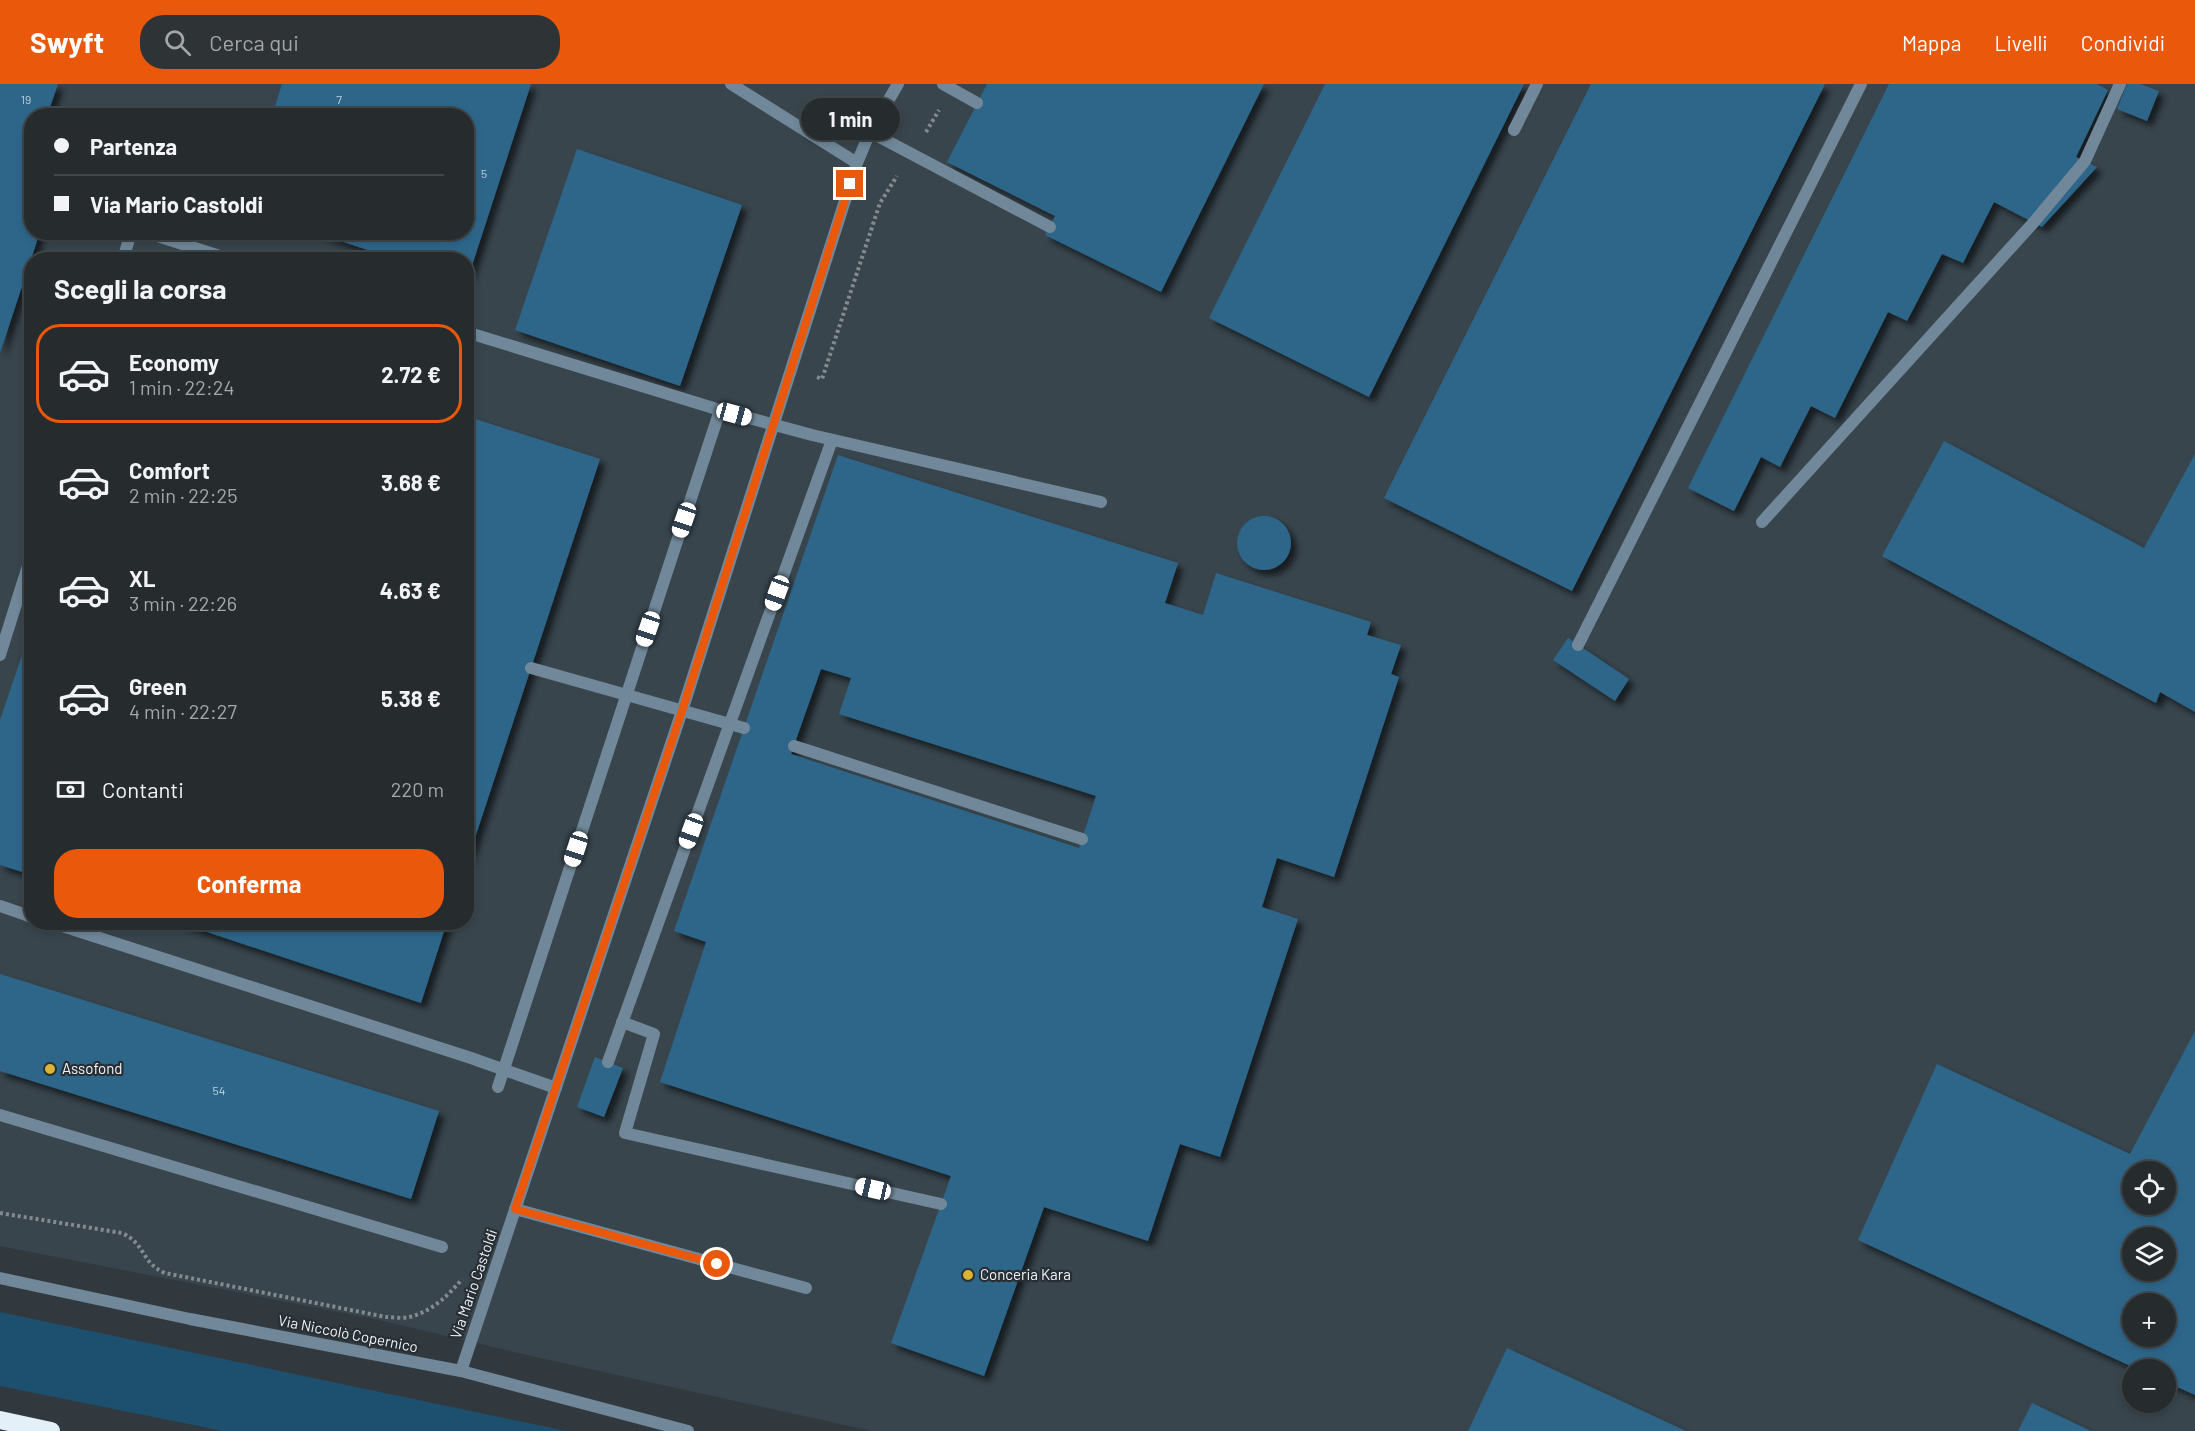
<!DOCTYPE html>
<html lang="it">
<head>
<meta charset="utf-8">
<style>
  :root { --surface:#262b2e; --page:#2e3336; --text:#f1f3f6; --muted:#a4a7aa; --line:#42474a; --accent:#ea580c }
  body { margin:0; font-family:Barlow,sans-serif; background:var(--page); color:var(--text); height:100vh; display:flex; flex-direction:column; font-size:22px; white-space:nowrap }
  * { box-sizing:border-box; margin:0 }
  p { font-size:20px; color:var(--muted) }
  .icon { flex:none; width:33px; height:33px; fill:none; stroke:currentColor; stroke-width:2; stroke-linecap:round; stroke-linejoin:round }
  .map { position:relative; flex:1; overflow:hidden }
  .drawer { position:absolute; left:24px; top:168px; width:450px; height:678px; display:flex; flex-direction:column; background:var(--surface); border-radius:24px; box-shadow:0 3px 9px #0003,0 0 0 2px var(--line) }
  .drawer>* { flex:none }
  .top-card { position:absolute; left:24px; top:24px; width:450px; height:132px; border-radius:24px; box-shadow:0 3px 9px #0003,0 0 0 2px var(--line); display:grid; align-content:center; height:132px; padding:0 30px; background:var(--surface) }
  .fabs { position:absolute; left:2122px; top:1077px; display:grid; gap:12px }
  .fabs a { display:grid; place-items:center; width:54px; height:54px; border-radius:50%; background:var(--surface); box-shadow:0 3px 9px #0003,0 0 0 2px var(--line); font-size:30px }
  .end { position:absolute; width:27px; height:27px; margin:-14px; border:8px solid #ea580c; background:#fff; box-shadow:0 0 0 3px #fff }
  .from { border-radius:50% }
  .bubble { position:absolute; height:42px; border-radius:21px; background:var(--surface); box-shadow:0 3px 9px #0003,0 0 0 2px var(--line); font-size:20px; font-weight:700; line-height:42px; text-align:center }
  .car { position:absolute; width:18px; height:36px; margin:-18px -9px; border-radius:8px; box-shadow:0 0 4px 2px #0007; background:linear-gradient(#fff 24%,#345 0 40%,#fff 0 76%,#345 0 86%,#fff 0) }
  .top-card b { display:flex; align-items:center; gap:21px; height:57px; font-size:22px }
  .top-card b+b { border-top:2px solid var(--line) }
  .top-card i { width:15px; height:15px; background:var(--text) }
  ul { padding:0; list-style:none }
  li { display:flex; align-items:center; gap:18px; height:99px; margin:0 12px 9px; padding:0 18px; border:3px solid transparent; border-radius:24px }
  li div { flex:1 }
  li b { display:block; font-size:22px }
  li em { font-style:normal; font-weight:700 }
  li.selected { border-color:var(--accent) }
  li>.icon { width:54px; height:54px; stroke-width:1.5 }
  h2 { padding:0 30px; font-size:27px; line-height:72px }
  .pay { display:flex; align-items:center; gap:15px; height:66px; padding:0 30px; font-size:22px }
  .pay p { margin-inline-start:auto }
  .button { display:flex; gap:12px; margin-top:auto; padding:12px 30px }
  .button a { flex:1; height:69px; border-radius:24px; background:var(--accent); color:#fff; font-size:24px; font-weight:700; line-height:69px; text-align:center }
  header { display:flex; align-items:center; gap:36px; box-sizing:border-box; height:84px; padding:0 30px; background:var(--accent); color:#fff }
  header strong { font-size:28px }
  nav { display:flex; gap:33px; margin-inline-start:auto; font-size:21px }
  .search { width:420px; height:54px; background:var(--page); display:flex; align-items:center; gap:15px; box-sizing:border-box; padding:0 21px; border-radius:24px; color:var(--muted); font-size:22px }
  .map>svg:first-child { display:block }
</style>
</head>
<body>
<header>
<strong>Swyft</strong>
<div class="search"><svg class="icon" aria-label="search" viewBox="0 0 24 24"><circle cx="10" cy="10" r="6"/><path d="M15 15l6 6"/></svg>Cerca qui</div>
<nav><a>Mappa</a><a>Livelli</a><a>Condividi</a></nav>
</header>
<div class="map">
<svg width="2195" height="1347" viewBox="0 0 2195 1347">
  <defs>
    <filter id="shadow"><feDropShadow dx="5.5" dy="5.5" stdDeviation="3" flood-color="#0009"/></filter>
  </defs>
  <rect width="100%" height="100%" fill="#32393e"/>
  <path fill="#38454d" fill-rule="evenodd" d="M0,0h2195v1347h-1323l-341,-75 -156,-37 -375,-73zM32,32h434v116h-434zM32,176h434v662h-434zM2133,1088h33v32h-33zM2133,1154h33v32h-33zM2133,1220h33v32h-33zM2133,1286h33v32h-33z"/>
  <path fill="#1d4f6e" d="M0,1228l566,119h-343l-223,-45z"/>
  <path fill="#2d668a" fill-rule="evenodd" filter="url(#shadow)" d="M0,0h58l-11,32h-15v116h8l-40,121z
    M282,0h249l-64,197 -1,-21h-68l-82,-27 150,-1v-116h-194z
    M987,0h277l-103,208 -116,-57 10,-19 -108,-54z
    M1325,0h199l-155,313 -160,-79z
    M1591,0h234l-253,507 -188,-93z
    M1889,0h208l11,6 -32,67 21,10 -55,60 -48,-25 -31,61 -21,-9 -35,67 -19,-9 -53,106 -24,-12 -31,61 -19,-10 -27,54 -46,-23z
    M2127,0h13l19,7 -12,30 -30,-12z
    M577,65l165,56 -62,181 -165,-56z
    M466,332l134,43 -133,403h-1z
    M1944,357l200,107 51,-94v258l-35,-20 -4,11 -274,-147z
    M838,371l340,108 -13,40 38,12 13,-42 155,49 -4,13 34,10 -10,29 8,3 -65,200 -57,-19 -15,49 36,12 -78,238 -40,-13 -32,97 -104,-34 -60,169 -93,-33 60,-167 -291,-94 46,-140 -32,-11zM821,585l30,9 -12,36 257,82 -17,52 -288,-94z
    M1237 459a27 27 0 1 1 54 0a27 27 0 1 1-54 0Z
    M32,542v249l-32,-10v-145z
    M1568,554l61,41 -14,22 -62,-41z
    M177,838h270l-26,81z
    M0,890l439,137 -28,88 -411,-128z
    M2195,947v364l-29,-13v-12h-27l-281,-130 79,-176 193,90zM2133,1088h33v32h-33zM2133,1154h33v32h-33zM2133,1220h33v32h-33z
    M595,973l28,11 -19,49 -27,-10z
    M1507,1264l179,83h-218z
    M2032,1319l59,28h-73z"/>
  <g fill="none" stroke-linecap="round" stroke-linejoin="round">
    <path stroke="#848a8e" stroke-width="4" stroke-dasharray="3 3" stroke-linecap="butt" d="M926,48l13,-22
      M817,293l5,2 58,-176 17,-27
      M0,1129l122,20c24,11 19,30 43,40l221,44c7,0 16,2 23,0 22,-5 39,-21 53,-38"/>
    <path stroke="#708899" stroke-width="12" d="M943,0l34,19
      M1514,46l23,-46
      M870,48l180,95
      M145,148l87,28
      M123,176l8,-28
      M466,248l254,78 92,25 289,67
      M1762,438l272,-300 51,-61 35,-77
      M1578,561l283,-561
      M0,571l32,-102
      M531,584l213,60
      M794,662l288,93
      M0,822l32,11
      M50,838l421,136 85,30
      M622,938l32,12 -29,99 316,71
      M608,978l224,-622
      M498,1003l222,-677
      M0,1031l442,132
      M515,1125l291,79"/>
    <path stroke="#708899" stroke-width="12" d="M731,0l126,79
      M461,1287l221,-660 175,-548 13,-31 28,-48"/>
    <path stroke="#708899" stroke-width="12" d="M0,1194l190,41 271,52 227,60"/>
    <path stroke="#e4f0f8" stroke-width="18" d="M0,1336l51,11"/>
  </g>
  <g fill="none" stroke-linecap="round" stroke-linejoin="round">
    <path stroke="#ea580c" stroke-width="8" d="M717,1180l-202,-55 167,-498 168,-527"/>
  </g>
  <g fill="#dbb233" stroke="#282f34" stroke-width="2">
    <circle cx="50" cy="985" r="6"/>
    <circle cx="968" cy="1191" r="6"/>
  </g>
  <g text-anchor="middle" stroke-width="4.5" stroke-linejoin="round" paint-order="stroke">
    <g font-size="12" fill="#bfd0dc">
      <text x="26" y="20">19</text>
      <text x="339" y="20">7</text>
      <text x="484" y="94">5</text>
      <text x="219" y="1011">54</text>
    </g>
    <g font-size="15" fill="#f0f4f8" stroke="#282f34" text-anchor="start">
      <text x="62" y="990">Assofond</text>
      <text x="980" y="1196">Conceria Kara</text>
    </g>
    <g font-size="15" fill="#f0f4f8" stroke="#282f34">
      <text transform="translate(474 1200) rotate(-71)" y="5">Via Mario Castoldi</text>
      <text transform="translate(348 1250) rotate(11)" y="5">Via Niccolò Copernico</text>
    </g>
  </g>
</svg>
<div class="fabs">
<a><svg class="icon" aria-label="locate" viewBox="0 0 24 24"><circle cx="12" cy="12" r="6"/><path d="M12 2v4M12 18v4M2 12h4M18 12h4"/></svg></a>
<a><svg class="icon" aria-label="layers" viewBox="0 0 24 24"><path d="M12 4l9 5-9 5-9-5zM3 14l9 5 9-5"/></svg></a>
<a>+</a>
<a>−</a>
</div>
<i class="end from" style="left:717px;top:1180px"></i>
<i class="end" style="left:850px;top:100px"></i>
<div class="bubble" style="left:801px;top:14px;width:99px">1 min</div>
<i class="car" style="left:734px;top:330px;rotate:105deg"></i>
<i class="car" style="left:684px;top:436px;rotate:199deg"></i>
<i class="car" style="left:777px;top:509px;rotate:200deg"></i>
<i class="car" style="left:648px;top:545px;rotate:199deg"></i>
<i class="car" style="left:691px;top:747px;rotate:200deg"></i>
<i class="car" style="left:576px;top:765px;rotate:198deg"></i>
<i class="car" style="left:873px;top:1105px;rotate:283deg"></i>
<div class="top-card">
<b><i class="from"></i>Partenza</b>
<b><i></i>Via Mario Castoldi</b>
</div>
<section class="drawer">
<h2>Scegli la corsa</h2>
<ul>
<li class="selected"><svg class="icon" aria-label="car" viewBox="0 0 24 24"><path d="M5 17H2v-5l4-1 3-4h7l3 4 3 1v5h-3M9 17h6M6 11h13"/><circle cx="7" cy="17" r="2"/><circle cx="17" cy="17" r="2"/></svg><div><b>Economy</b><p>1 min · 22:24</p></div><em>2.72 €</em></li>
<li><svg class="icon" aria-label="car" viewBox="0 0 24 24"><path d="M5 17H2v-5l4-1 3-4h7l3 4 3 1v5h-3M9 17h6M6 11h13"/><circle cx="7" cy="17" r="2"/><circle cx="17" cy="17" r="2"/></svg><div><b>Comfort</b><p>2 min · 22:25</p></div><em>3.68 €</em></li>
<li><svg class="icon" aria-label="car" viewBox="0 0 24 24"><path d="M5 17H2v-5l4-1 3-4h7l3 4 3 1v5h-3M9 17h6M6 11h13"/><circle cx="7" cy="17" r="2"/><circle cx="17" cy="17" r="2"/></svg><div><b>XL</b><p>3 min · 22:26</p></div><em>4.63 €</em></li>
<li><svg class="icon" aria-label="car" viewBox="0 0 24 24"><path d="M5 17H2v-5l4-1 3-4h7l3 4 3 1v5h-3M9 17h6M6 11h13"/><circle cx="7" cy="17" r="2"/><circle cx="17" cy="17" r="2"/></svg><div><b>Green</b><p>4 min · 22:27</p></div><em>5.38 €</em></li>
</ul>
<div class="pay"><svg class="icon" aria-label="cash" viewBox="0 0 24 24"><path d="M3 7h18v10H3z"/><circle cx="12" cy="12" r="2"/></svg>Contanti<p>220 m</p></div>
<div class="button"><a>Conferma</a></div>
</section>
</div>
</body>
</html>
